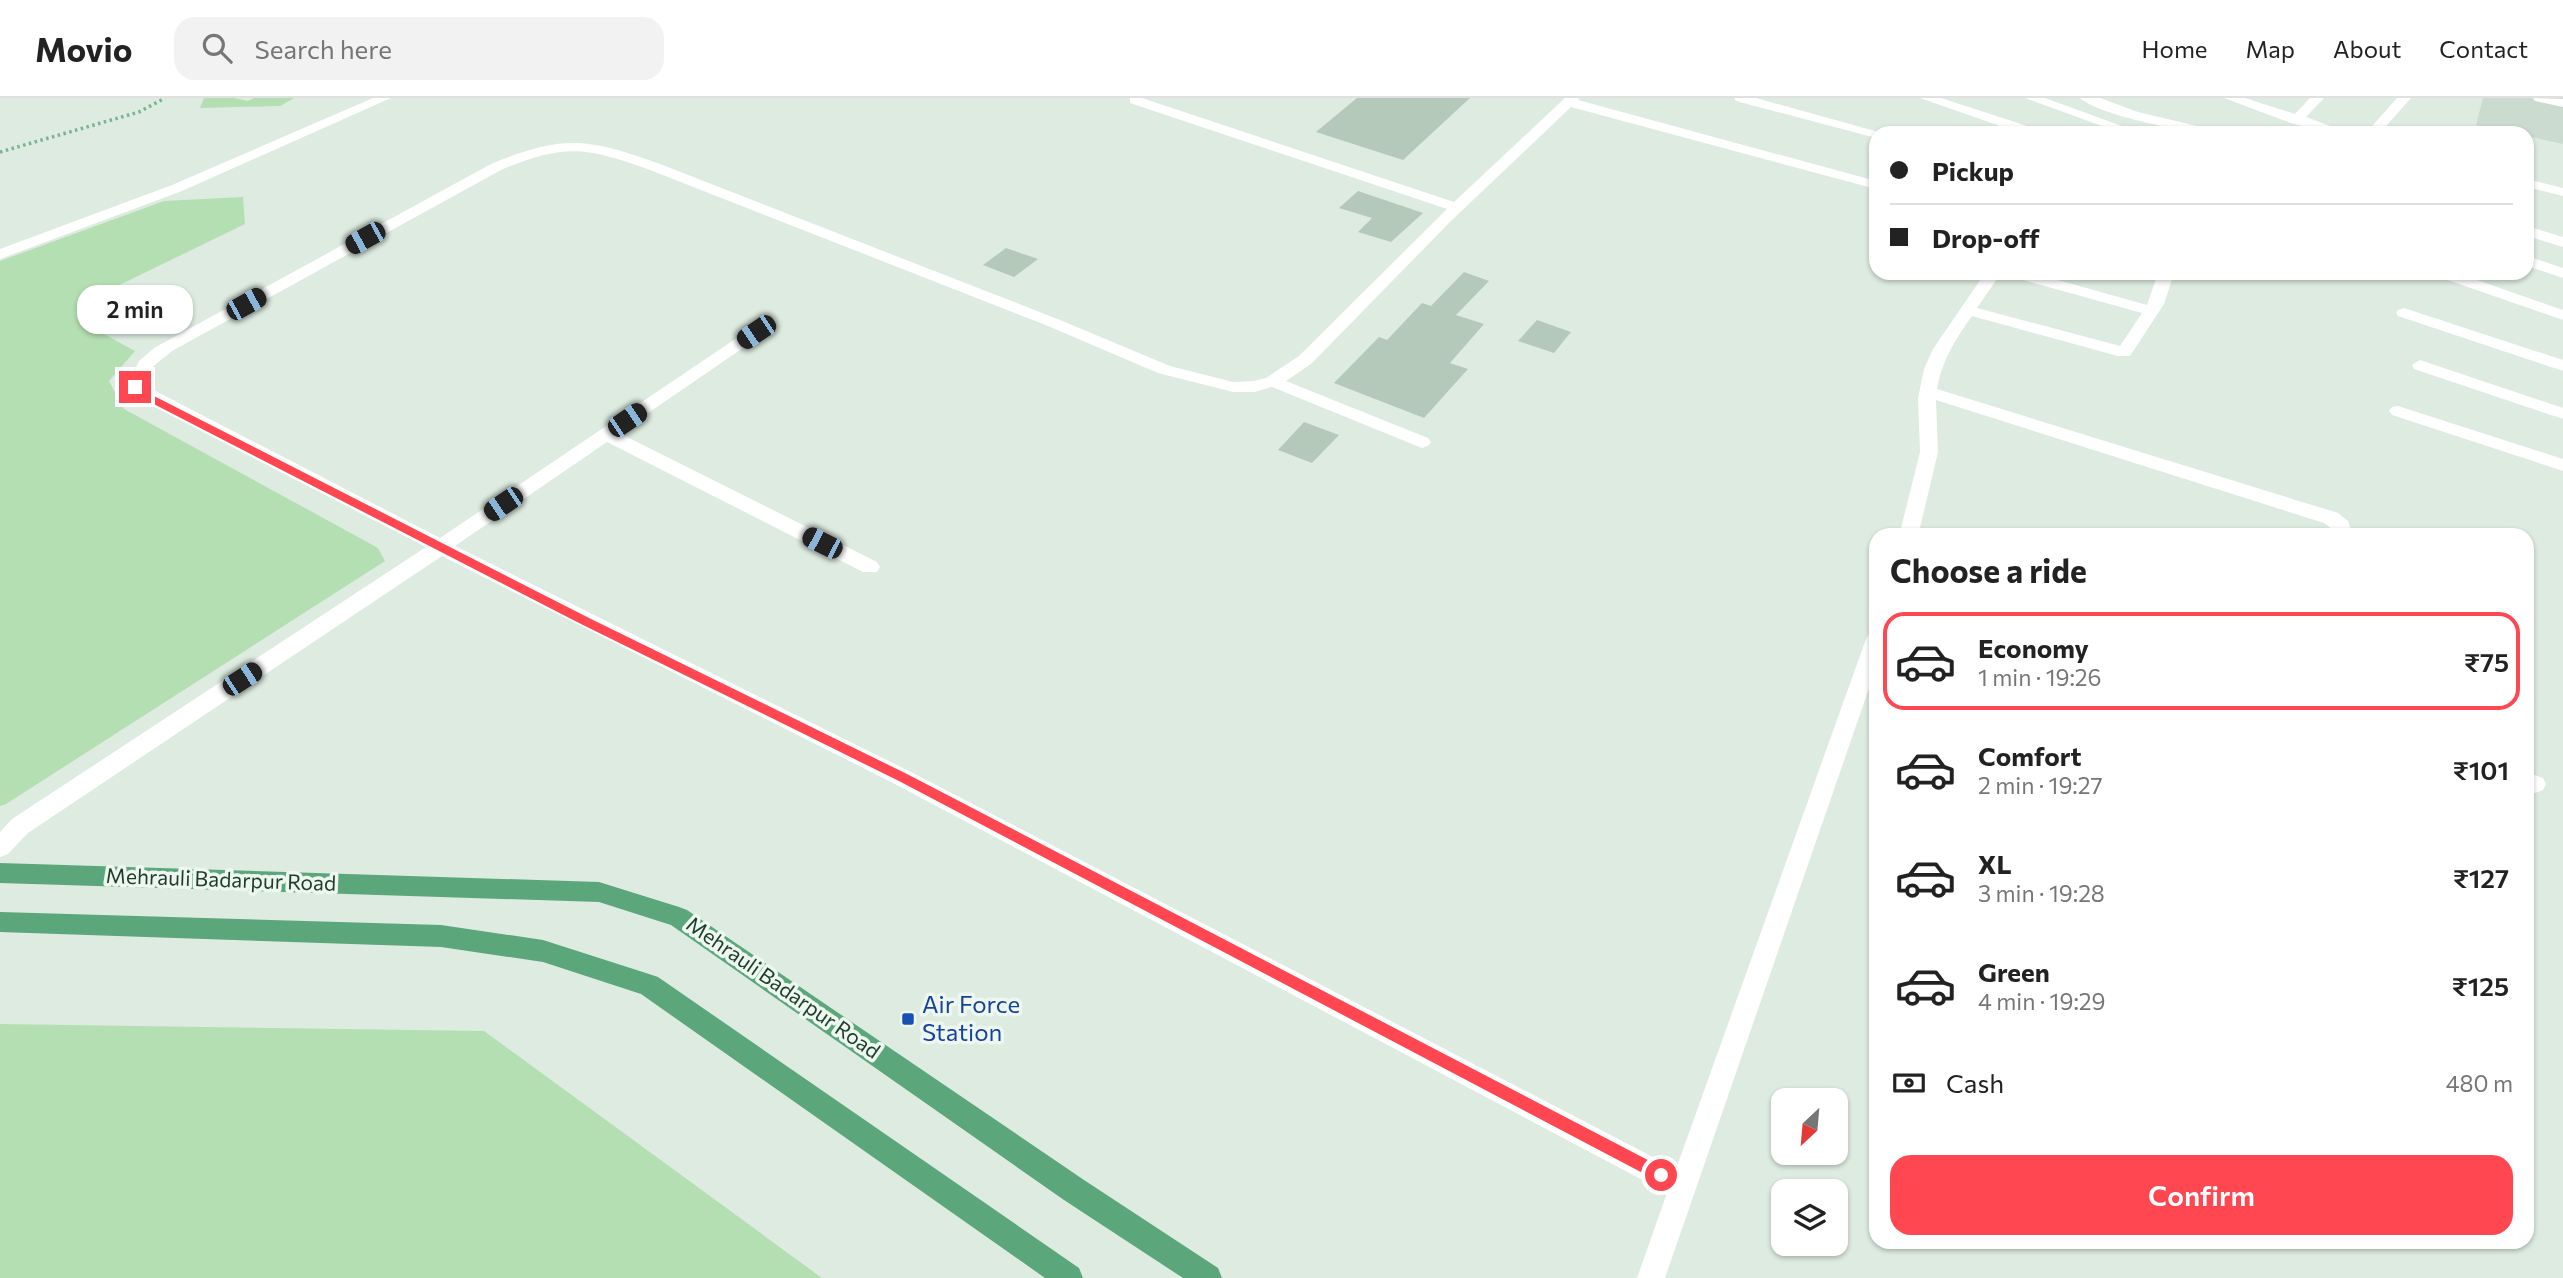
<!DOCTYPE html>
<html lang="en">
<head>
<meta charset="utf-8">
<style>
  :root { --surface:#fff; --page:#f2f2f2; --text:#222; --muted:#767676; --line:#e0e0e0; --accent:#ff4752 }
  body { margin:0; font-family:Commissioner,sans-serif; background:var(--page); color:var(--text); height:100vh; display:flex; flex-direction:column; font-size:26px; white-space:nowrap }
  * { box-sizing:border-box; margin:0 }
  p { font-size:23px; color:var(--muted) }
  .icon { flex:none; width:38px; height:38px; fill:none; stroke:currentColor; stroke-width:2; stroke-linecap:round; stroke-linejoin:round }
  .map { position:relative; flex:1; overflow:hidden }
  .details { position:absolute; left:1869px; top:430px; width:665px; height:721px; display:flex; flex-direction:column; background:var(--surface); border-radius:21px; box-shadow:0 2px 5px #0004 }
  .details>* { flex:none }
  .banner { position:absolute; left:1869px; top:28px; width:665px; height:154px; border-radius:21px; box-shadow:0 2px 5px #0004; display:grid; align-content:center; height:154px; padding:0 21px; background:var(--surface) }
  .needle { width:46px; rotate:206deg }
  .tools { position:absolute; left:1771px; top:990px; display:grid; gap:14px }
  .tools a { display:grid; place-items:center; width:77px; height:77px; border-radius:14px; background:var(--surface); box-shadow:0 2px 5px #0004; font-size:35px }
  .end { position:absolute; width:32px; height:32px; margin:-16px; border:9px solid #ff4752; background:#fff; box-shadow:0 0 0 4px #fff }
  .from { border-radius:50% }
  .bubble { position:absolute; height:49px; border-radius:21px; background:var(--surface); box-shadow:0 2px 5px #0004; font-size:23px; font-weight:600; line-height:49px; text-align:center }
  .car { position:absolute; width:21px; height:42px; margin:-21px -10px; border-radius:9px; box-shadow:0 0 5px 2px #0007; background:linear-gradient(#222 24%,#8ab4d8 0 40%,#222 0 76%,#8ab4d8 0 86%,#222 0) }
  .banner b { display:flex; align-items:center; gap:24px; height:66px; font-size:26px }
  .banner b+b { border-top:2px solid var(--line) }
  .banner i { width:18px; height:18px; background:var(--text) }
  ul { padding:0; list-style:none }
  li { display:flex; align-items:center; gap:21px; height:98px; margin:0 14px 10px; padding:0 7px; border:4px solid transparent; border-radius:21px }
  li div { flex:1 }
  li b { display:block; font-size:26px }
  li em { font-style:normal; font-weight:600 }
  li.active { border-color:var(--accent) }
  li>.icon { width:63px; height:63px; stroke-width:1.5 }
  h2 { padding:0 21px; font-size:32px; line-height:84px }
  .pay { display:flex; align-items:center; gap:18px; height:77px; padding:0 21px; font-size:26px }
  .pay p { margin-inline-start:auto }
  .cta { display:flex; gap:14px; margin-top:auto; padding:14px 21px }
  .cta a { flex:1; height:80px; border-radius:21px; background:var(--accent); color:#fff; font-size:28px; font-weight:600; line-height:80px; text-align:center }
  header { display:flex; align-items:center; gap:42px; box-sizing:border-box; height:98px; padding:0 35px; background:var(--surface); border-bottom:2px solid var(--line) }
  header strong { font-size:33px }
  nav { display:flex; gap:38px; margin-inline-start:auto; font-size:24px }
  .search { width:490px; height:63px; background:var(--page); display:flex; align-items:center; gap:18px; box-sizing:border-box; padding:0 24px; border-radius:21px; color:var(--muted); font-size:26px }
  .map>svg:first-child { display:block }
</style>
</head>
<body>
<header>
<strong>Movio</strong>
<div class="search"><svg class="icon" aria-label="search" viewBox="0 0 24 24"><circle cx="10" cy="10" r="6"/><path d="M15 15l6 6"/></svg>Search here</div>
<nav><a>Home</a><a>Map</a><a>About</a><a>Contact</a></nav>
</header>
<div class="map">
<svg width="2563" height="1180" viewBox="0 0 2563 1180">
  <rect width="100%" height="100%" fill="#ddebe0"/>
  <path fill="#cbdbcf" d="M2483,0h80v46l-36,-8v-3h-15l-36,-8z"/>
  <path fill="#b4dfb2" d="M204,0h30l14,3 6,-3h40l-14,8 -80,2z
    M243,99l2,27 -140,68 -16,34 46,25 -26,30 15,28 254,139 7,13 -379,243 -6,2v-545l164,-60z
    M0,926l484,7 338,247h-822z"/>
  <path fill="#b5c9bb" d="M1357,0h113l-67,62 -87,-28z
    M1358,93l65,22 -32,29 -33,-10 14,-14 -33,-10z
    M1006,150l32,11 -24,18 -31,-12z
    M1464,174l25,9 -33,34 28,9 -34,39 18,6 -44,49 -90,-35 45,-46 8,3 35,-37 9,3z
    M1537,222l34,12 -17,21 -36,-12z
    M1304,324l35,13 -27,28 -34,-13z"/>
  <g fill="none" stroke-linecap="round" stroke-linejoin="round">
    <path stroke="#79b38f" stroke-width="3.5" stroke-dasharray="2.5 3.5" stroke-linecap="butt" d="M0,54l139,-40 26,-14"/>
    <path fill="#fff" fill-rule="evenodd" d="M373,0h18l-209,93 -182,68v-10l172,-64z
      M1130,0h12l312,104 111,-104h15l-2,2 298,81v8l-305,-82 -120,114 -140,143 -25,17 142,57 3,4 -3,4 -6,2 -150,-61 -18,5h-21l-75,-19 -110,-47 -398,-156c-64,-23 -85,-27 -149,0l-329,181 -21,17 -7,17 296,153 310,-209h12l2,3 -2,3 -143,98 258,129 3,5 -3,5h-14l-256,-130 -152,104 456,226 765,397 190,-530 3,-5 7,-2v36l-211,610h-28l30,-85 -772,-409 -453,-228 -414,277 -20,21 -8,3v-25l12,-13 414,-272 -285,-147 -15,-13 13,-26 15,-13 337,-184c72,-30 97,-26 169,0l400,156 110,46 63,16 21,-1 12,-3 33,-22 148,-147 -317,-106z
      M1734,0h22l126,35h-6v5l-140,-37z
      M1920,0h21l98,32 2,3h-21z
      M2025,0h20l96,35h-20z
      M2080,0h20l38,14 76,18 2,3c-28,0 -116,-17 -136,-35z
      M2224,0h21l50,16 15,-16h14l-18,19 43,16h-21l-37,-10z
      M2397,0h14l-31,35h-14z
      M2533,0l30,1v8l-28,-6z
      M2527,81l36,9v8l-36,-9z
      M2527,128l36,11v10l-36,-11z
      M2527,158l36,12v10l-36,-12z
      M1985,175h16l-24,35 143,38 22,-33 -133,-37 -2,-3h26l114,32 11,-32h16l-10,31 -34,52h-12l-146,-40c-17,24 -30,44 -35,73l401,124 10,8 5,15h-19l-2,-7 -8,-6 -388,-123 2,52 -20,84h-19l21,-84 -2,-54 6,-29 9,-20z
      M2434,175h23l106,37v10l-127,-44z
      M2404,210l159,52v11l-165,-55 -2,-3 2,-3z
      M2420,262l143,48v11l-149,-50 -2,-4z
      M2398,308l165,53v12l-171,-56 -3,-4 3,-4z
      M2527,674l16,6 3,6 -3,6 -8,3 -8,-3z"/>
    <path fill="#5ca67c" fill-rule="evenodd" d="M0,765l599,19 80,25 8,3 397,270 134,88 4,10h-39l-119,-78 -393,-275 -72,-23 -599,-19z
      M0,814l441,13 102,15 106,34 9,3 421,291 4,10h-38l-404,-284 -98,-32 -102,-15 -441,-15z"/>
  </g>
  <path fill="#ff4752" d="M135,286l15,10 439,224 318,156 760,396 2,5 -2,5 -6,2 -5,-2 -757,-399 -318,-157 -437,-225 -13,-12z"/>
  <rect fill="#1a4fb4" stroke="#edf7ef" stroke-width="2.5" x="901" y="914" width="14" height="14" rx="3.5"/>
  <g text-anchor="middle" stroke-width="7" stroke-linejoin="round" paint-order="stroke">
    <g font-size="21" fill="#1d3c2a" stroke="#edf7ef">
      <text transform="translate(221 782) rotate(2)" y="7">Mehrauli Badarpur Road</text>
      <text transform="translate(783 890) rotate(35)" y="7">Mehrauli Badarpur Road</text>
    </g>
    <g font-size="24" fill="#164399" stroke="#edf7ef" text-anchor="start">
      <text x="922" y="915">Air Force<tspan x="922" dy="28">Station</tspan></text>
    </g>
  </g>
</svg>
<div class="tools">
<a><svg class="needle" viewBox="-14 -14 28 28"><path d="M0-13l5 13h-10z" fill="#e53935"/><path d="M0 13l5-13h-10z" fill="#767676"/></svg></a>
<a><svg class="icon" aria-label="layers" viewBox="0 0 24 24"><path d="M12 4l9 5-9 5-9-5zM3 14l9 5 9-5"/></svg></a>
</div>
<i class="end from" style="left:1661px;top:1077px"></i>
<i class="end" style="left:135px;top:289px"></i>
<div class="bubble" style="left:77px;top:187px;width:116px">2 min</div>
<i class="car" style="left:365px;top:140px;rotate:241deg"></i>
<i class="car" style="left:246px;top:206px;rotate:61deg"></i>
<i class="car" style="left:756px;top:234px;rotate:236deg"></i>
<i class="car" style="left:627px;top:322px;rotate:56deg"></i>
<i class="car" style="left:503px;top:406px;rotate:236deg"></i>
<i class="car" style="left:822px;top:445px;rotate:297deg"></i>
<i class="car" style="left:242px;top:581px;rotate:57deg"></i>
<div class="banner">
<b><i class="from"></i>Pickup</b>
<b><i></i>Drop-off</b>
</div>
<section class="details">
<h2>Choose a ride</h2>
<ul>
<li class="active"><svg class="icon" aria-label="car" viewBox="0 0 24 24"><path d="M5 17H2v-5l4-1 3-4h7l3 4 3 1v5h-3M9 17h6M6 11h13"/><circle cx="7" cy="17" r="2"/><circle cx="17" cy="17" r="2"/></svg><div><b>Economy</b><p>1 min · 19:26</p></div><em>₹75</em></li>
<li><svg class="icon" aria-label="car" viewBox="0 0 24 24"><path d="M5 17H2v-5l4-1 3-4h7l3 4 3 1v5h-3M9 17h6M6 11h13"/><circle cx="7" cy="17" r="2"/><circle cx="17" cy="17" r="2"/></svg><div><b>Comfort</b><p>2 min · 19:27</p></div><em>₹101</em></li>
<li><svg class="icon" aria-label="car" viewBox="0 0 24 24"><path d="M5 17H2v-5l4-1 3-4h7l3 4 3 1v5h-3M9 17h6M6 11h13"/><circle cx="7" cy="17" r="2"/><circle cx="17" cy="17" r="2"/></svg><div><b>XL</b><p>3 min · 19:28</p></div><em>₹127</em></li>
<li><svg class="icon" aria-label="car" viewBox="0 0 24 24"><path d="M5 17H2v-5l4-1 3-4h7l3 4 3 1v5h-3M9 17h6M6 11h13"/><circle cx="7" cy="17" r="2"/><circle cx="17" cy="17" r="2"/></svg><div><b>Green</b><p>4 min · 19:29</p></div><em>₹125</em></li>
</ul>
<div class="pay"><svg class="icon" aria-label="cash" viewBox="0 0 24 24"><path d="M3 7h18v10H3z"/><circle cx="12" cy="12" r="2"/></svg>Cash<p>480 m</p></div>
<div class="cta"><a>Confirm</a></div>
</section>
</div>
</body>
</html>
